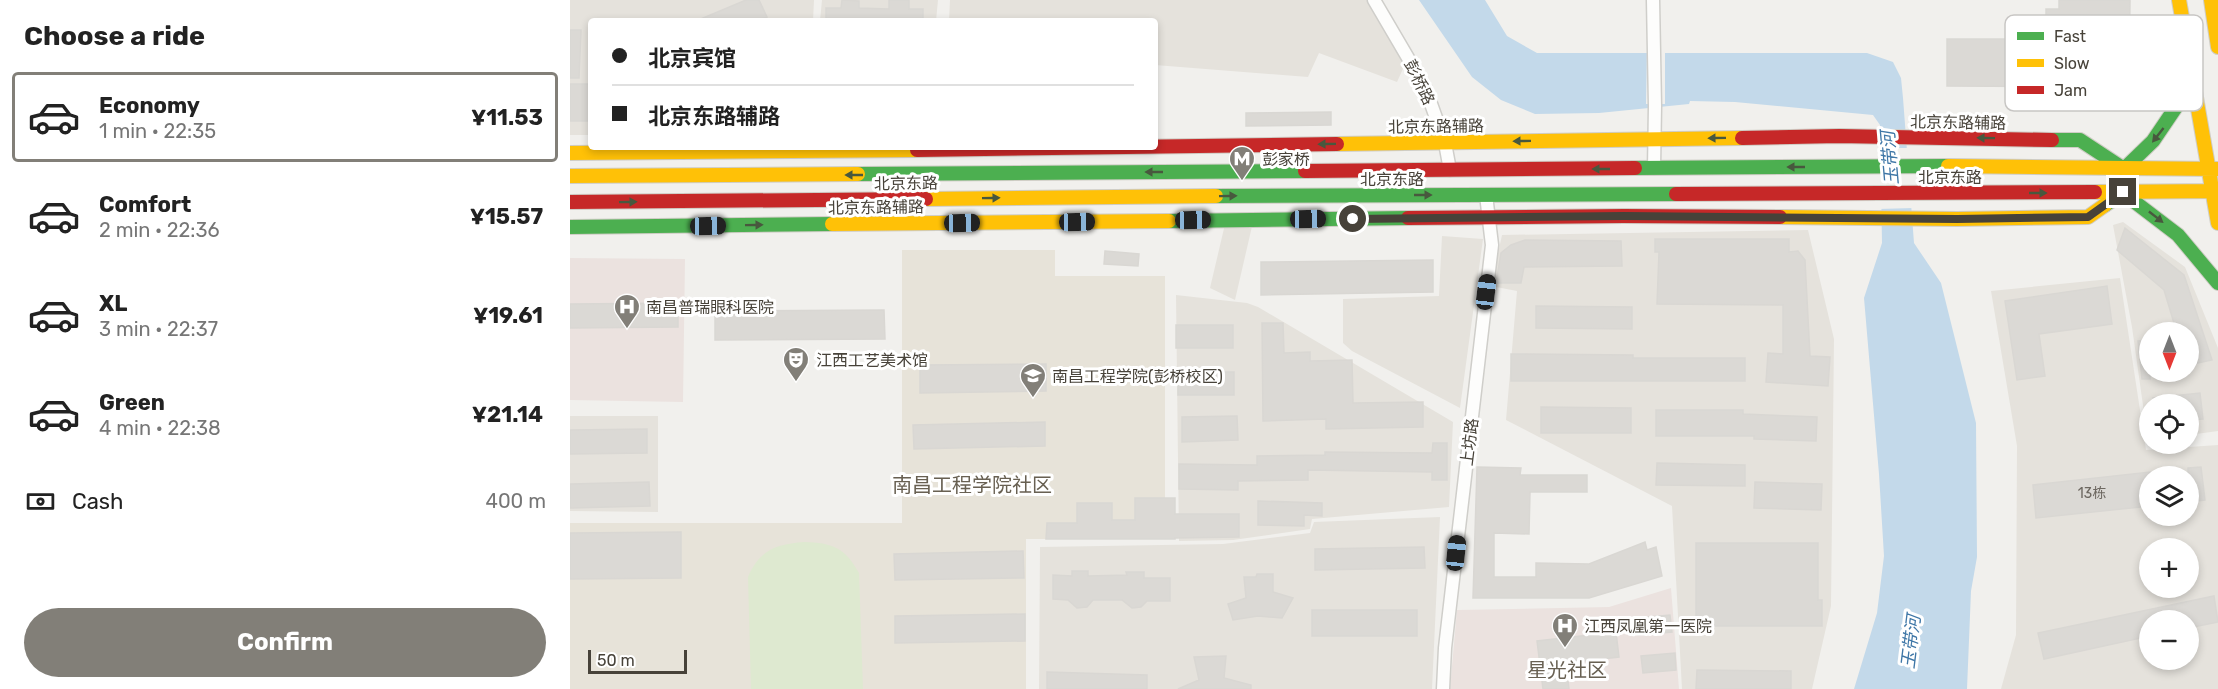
<!DOCTYPE html>
<html lang="en">
<head>
<meta charset="utf-8">
<style>
  :root { --surface:#fff; --page:#f6f6f6; --text:#222; --muted:#767676; --line:#e0e0e0; --accent:#827f78 }
  body { margin:0; font-family:Rubik,"Noto Sans SC",sans-serif; background:var(--page); color:var(--text); height:100vh; display:flex; flex-direction:column; font-size:22px; white-space:nowrap }
  * { box-sizing:border-box; margin:0 }
  p { font-size:20px; color:var(--muted) }
  .icon { flex:none; width:33px; height:33px; fill:none; stroke:currentColor; stroke-width:2; stroke-linecap:round; stroke-linejoin:round }
  .map { position:relative; flex:1; overflow:hidden }
  .details { display:flex; flex-direction:column; background:var(--surface); width:570px }
  .details>* { flex:none }
  .hud { position:absolute; left:18px; top:18px; width:570px; height:132px; border-radius:6px; box-shadow:0 3px 9px #0003; display:grid; align-content:center; height:132px; padding:0 24px; background:var(--surface) }
  .needle { width:39px; rotate:180deg }
  .fabs { position:absolute; left:1569px; top:322px; display:grid; gap:12px }
  .fabs a { display:grid; place-items:center; width:60px; height:60px; border-radius:50%; background:var(--surface); box-shadow:0 3px 9px #0003; font-size:30px }
  .scale { position:absolute; left:18px; bottom:15px; width:99px; box-sizing:border-box; padding-left:6px; border:3px solid #474239; border-top:0; font-size:16px; line-height:21px; white-space:nowrap; color:#474239; -webkit-text-stroke:4px #fff; paint-order:stroke }
  .end { position:absolute; width:27px; height:27px; margin:-14px; border:8px solid #474239; background:#fff; box-shadow:0 0 0 3px #fff }
  .from { border-radius:50% }
  .car { position:absolute; width:18px; height:36px; margin:-18px -9px; border-radius:8px; box-shadow:0 0 4px 2px #0007; background:linear-gradient(#222 24%,#8ab4d8 0 40%,#222 0 76%,#8ab4d8 0 86%,#222 0) }
  .hud b { display:flex; align-items:center; gap:21px; height:57px; font-size:22px }
  .hud b+b { border-top:2px solid var(--line) }
  .hud i { width:15px; height:15px; background:var(--text) }
  ul { padding:0; list-style:none }
  li { display:flex; align-items:center; gap:18px; height:90px; margin:0 12px 9px; padding:0 12px; border:3px solid transparent; border-radius:6px }
  li div { flex:1 }
  li b { display:block; font-size:22px }
  li em { font-style:normal; font-weight:700 }
  li.selected { border-color:var(--accent) }
  li>.icon { width:54px; height:54px; stroke-width:1.5 }
  h2 { padding:0 24px; font-size:27px; line-height:72px }
  .pay { display:flex; align-items:center; gap:15px; height:66px; padding:0 24px; font-size:22px }
  .pay p { margin-inline-start:auto }
  .action { display:flex; gap:12px; margin-top:auto; padding:12px 24px }
  .action a { flex:1; height:69px; border-radius:36px; background:var(--accent); color:#fff; font-size:24px; font-weight:700; line-height:69px; text-align:center }
  main { display:flex; flex:1; min-height:0 }
  .map>svg:first-child { display:block }
</style>
</head>
<body>
<main>
<section class="details">
<h2>Choose a ride</h2>
<ul>
<li class="selected"><svg class="icon" aria-label="car" viewBox="0 0 24 24"><path d="M5 17H2v-5l4-1 3-4h7l3 4 3 1v5h-3M9 17h6M6 11h13"/><circle cx="7" cy="17" r="2"/><circle cx="17" cy="17" r="2"/></svg><div><b>Economy</b><p>1 min · 22:35</p></div><em>¥11.53</em></li>
<li><svg class="icon" aria-label="car" viewBox="0 0 24 24"><path d="M5 17H2v-5l4-1 3-4h7l3 4 3 1v5h-3M9 17h6M6 11h13"/><circle cx="7" cy="17" r="2"/><circle cx="17" cy="17" r="2"/></svg><div><b>Comfort</b><p>2 min · 22:36</p></div><em>¥15.57</em></li>
<li><svg class="icon" aria-label="car" viewBox="0 0 24 24"><path d="M5 17H2v-5l4-1 3-4h7l3 4 3 1v5h-3M9 17h6M6 11h13"/><circle cx="7" cy="17" r="2"/><circle cx="17" cy="17" r="2"/></svg><div><b>XL</b><p>3 min · 22:37</p></div><em>¥19.61</em></li>
<li><svg class="icon" aria-label="car" viewBox="0 0 24 24"><path d="M5 17H2v-5l4-1 3-4h7l3 4 3 1v5h-3M9 17h6M6 11h13"/><circle cx="7" cy="17" r="2"/><circle cx="17" cy="17" r="2"/></svg><div><b>Green</b><p>4 min · 22:38</p></div><em>¥21.14</em></li>
</ul>
<div class="pay"><svg class="icon" aria-label="cash" viewBox="0 0 24 24"><path d="M3 7h18v10H3z"/><circle cx="12" cy="12" r="2"/></svg>Cash<p>400 m</p></div>
<div class="action"><a>Confirm</a></div>
</section>
<div class="map">
<svg width="1648" height="689" viewBox="0 0 1648 689">
  <rect width="100%" height="100%" fill="#f1f0ed"/>
  <path fill="#e5e2dc" fill-rule="evenodd" d="M0,0h244l-1,21h-222v114h-21z
    M252,0h116l-2,21h-116z
    M380,0h424l32,62 -9,20 -78,-29 -11,24 -153,-12v-44h-126l-2,-3v3h-78z
    M656,220l27,2 -18,78 -25,-12z
    M1553,222l62,45 33,81v83l-29,4 -1,-30h-38l-2,36 -16,-114 -19,-102zM1580,333h38v39h-38z
    M1238,230l26,109 -3,267 -19,83h-130l-10,-183 -166,-86 11,-129 -26,-5 11,-51z
    M872,236l41,3 -23,169 -108,-57 -9,-8v-44l96,-3z
    M1550,278l26,172 72,-5v244h-217l15,-54 1,-189 -26,-155zM1580,477h38v39h-38zM1580,549h38v39h-38zM1580,621h38v39h-38z
    M606,295l71,8 11,4 195,115 -4,85 -137,12 -2,10 -77,11 -54,1z
    M0,416h88v96l-88,-1z
    M870,517l-8,172h-393l1,-142 183,-3 87,-11 4,-11z"/>
  <path fill="#e7e3d9" d="M332,250h153v26h110v263h-139v150h-456v-166h332z"/>
  <path fill="#ebe2df" d="M0,258l115,1 -2,143 -113,-2z
    M1101,588l8,101h-229l7,-79 152,-3z"/>
  <path fill="#dee9d0" d="M234,542c29,1 40,5 55,31l4,116h-112l-3,-112c11,-27 29,-33 56,-35z"/>
  <path fill="#c3d9ea" d="M849,0h66l22,36 30,17h330l26,9 8,16 2,20 11,145 27,40 35,140 1,134 -6,34 -4,98h-113l23,-76 7,-57 -5,-82 -15,-176 18,-55 -2,-118 -7,-10 -138,-13 -45,-1 -1,3 -90,9 -64,1 -34,-14 -29,-23z"/>
  <path fill="#f1f0ed" d="M1077,50h18v54h-19z
    M1307,148h32l5,60 -36,1z"/>
  <path fill="#dbd9d5" stroke="#d9d7d3" stroke-width="1.5" d="M176,0h13l8,17 -11,4h-60z
    M272,0l17,1v7l30,1v-9h20v9h14v12h-97v-13h15z
    M1489,0h71l-1,87 -182,-1v-47h99v-30h13z
    M0,30h11l-2,48h-9z
    M0,84h21v37h-21z
    M761,112v13l-85,1v-13z
    M1555,228l59,47 28,85 -24,5v-32h-11l-13,-43 -47,-40z
    M1085,239h134v13l9,-1 7,9 5,96 20,1 -2,29 -62,-4 2,-29 15,1v-49l-126,-1 2,-52h-4z
    M955,240l96,1 1,25 -98,1 -3,16h-25l5,-30 10,-8z
    M535,251l34,3 -1,12 -34,-2z
    M863,260v32l-172,3v-33z
    M1537,286l5,38 -73,10 6,42 -28,4 -12,-79z
    M108,303v24l-108,1v-24z
    M966,306l96,1v22l-96,-1z
    M314,310l1,29 -170,1v-29z
    M692,323h21l1,30 26,-1v9l42,-1 1,43 70,-1v25l-97,2v-10l-63,2z
    M606,325h57v23h-57z
    M1580,340v39h-8l-4,-38z
    M941,354l122,1v3h112v23h-234z
    M476,364v27l-126,2v-28z
    M608,372h56v23h-56z
    M1630,393l3,26 -15,1v-15h-35v-7z
    M971,407l90,1v25h-90z
    M1086,410h87v4l74,3 -1,24 -62,-2v-3h-98z
    M667,416l1,24 -56,2v-25z
    M475,422v24l-131,3 -1,-24z
    M77,429v24l-77,1v-24z
    M863,443h14v37h-15v-8l-124,-2v10l-70,1v9l-59,-1v-25l78,1v-9l68,-1v-3l107,1z
    M1087,463l88,2v21l-89,-1z
    M907,467l44,1 -1,7h67v17h-57l-1,42 -35,-1v44h42v-14l53,1 56,-22 2,8 9,-3 6,29 -73,22h-116z
    M1631,467l4,33 -17,2v-34z
    M1580,472v34l-114,12 -3,-33z
    M79,482l1,24 -80,2v-24z
    M1185,482l67,2 -1,26 -67,-2z
    M565,498h40v16h64v23l-64,1v1h-129l1,-16h30v-20h35v17h23z
    M688,501l64,2v13l-18,-1v11l-46,-1z
    M111,532v46l-111,1v-46z
    M1126,543h122v57h4v26h-126z
    M854,547l1,21 -110,2v-21z
    M453,551l1,27 -129,2 -1,-26z
    M502,571h16v5l39,-1 -1,-3h18v6h26v23h-23l-6,6 -9,1 -10,-8h-29l-6,7 -10,1 -9,-8 -15,-1v-24l19,1z
    M687,574h16v18l20,6 -11,20 -24,-2 -25,4 -5,-16 18,-6 -2,-21h12z
    M1644,596l4,26 -30,6v-7h-38v15l-106,23 -6,-26z
    M742,610h105v26h-105z
    M455,614v27l-130,2v-27z
    M1100,615l2,17 -34,3 -1,-17z
    M1046,632l3,25 -53,6 3,26h-26l-6,-48z
    M1105,653l1,17 -33,3 -2,-17z
    M656,656l-2,22 27,7v4h-73l21,-9 -5,-23z
    M1127,670l94,1v18h-95z
    M477,672l100,3v14h-100z"/>
  <g fill="none" stroke-linecap="round" stroke-linejoin="round">
    <defs>
      <path id="street" d="M804,0l51,87 20,56 5,27
        M1083,0l2,106 -1,62
        M873,689l2,-41 47,-403 -6,-50"/>
      <path id="fast" d="M1482,140h28l44,29 29,-28 23,-34 6,-26 -4,-28 2,-24
        M1065,168l313,-2
        M288,174l447,-3
        M646,196l460,-2
        M1535,205l18,-12 55,42 40,48
        M599,221l239,-3
        M0,227l262,-3"/>
      <path id="slow" d="M1609,0l39,223
        M1641,0l7,47
        M767,144l405,-6
        M0,153l347,-3
        M1378,166l270,3
        M0,176l288,-2
        M1525,192l123,-1
        M356,199l290,-3
        M1210,217l177,2 131,-2 17,-12
        M262,224l337,-3"/>
      <path id="jam" d="M1172,138l97,-2 213,4
        M347,150l420,-6
        M735,171l330,-3
        M1106,194l419,-2
        M0,202l356,-3
        M838,218l216,-2 156,1"/>
    </defs>
    <use href="#street" stroke="#cfceca" stroke-width="15"/>
    <use href="#fast" stroke="#cfcdc5" stroke-width="16"/>
    <use href="#slow" stroke="#cfcdc5" stroke-width="16"/>
    <use href="#jam" stroke="#cfcdc5" stroke-width="16"/>
    <use href="#street" stroke="#fdfdfc" stroke-width="12"/>
    <use href="#fast" stroke="#4caf50" stroke-width="14"/>
    <use href="#slow" stroke="#ffc107" stroke-width="14"/>
    <use href="#jam" stroke="#c62828" stroke-width="14"/>
  </g>
  <defs><path id="oneway-solid" d="M-6-.8H1V-3.2L6.5 0L1 3.2V.8H-6Z" transform="scale(1.5)"/></defs>
  <g fill="#48583e">
    <use href="#oneway-solid" transform="translate(1588 135) rotate(128)"/>
    <use href="#oneway-solid" transform="translate(1147 138) rotate(179)"/>
    <use href="#oneway-solid" transform="translate(1416 138) rotate(-179)"/>
    <use href="#oneway-solid" transform="translate(952 141) rotate(179)"/>
    <use href="#oneway-solid" transform="translate(757 144) rotate(179)"/>
    <use href="#oneway-solid" transform="translate(1226 167) rotate(180)"/>
    <use href="#oneway-solid" transform="translate(1031 169) rotate(180)"/>
    <use href="#oneway-solid" transform="translate(584 172) rotate(180)"/>
    <use href="#oneway-solid" transform="translate(284 175) rotate(180)"/>
    <use href="#oneway-solid" transform="translate(1468 193)"/>
    <use href="#oneway-solid" transform="translate(853 195)"/>
    <use href="#oneway-solid" transform="translate(658 196) rotate(-1)"/>
    <use href="#oneway-solid" transform="translate(421 198) rotate(-1)"/>
    <use href="#oneway-solid" transform="translate(58 202) rotate(-1)"/>
    <use href="#oneway-solid" transform="translate(1586 217) rotate(38)"/>
    <use href="#oneway-solid" transform="translate(184 225) rotate(-1)"/>
  </g>
  <g fill="none" stroke-linecap="round" stroke-linejoin="round">
    <path stroke="#474239" stroke-width="8" d="M783,219l271,-3 333,3 131,-2 35,-25"/>
  </g>
  <defs>
    <symbol id="metro-pin" viewBox="-11 -11 22 30"><path d="M0 17L-7.5 6A9.5 9.5 0 1 1 7.5 6Z" fill="#827f78" stroke="#fff"/><path d="M-5.5 5V-5H-3L0 0L3-5H5.5V5H3V-.5L0 4L-3-.5V5Z" fill="#fff"/></symbol>
    <symbol id="hospital-pin" viewBox="-11 -11 22 30"><path d="M0 17L-7.5 6A9.5 9.5 0 1 1 7.5 6Z" fill="#827f78" stroke="#fff"/><path d="M-5-5h3v3.5h4V-5h3V5h-3V1.5h-4V5h-3Z" fill="#fff"/></symbol>
    <symbol id="theatre-pin" viewBox="-11 -11 22 30"><path d="M0 17L-7.5 6A9.5 9.5 0 1 1 7.5 6Z" fill="#827f78" stroke="#fff"/><path d="M-5-5.5Q0-4 5-5.5V0Q5 5 0 6Q-5 5-5 0ZM-3.3-2.5H-1v1.5H-3.3ZM1-2.5H3.3v1.5H1ZM-2.8 1Q0 5.5 2.8 1Z" fill="#fff"/></symbol>
    <symbol id="university-pin" viewBox="-11 -11 22 30"><path d="M0 17L-7.5 6A9.5 9.5 0 1 1 7.5 6Z" fill="#827f78" stroke="#fff"/><path d="M0-5L7-2L0 1L-7-2ZM-4 1L0 2.5L4 1V4Q0 6-4 4Z" fill="#fff"/></symbol>
  </defs>
  <g fill-rule="evenodd">
    <use href="#metro-pin" x="657" y="144" width="30" height="40"/>
    <use href="#hospital-pin" x="42" y="292" width="30" height="40"/>
    <use href="#theatre-pin" x="211" y="345" width="30" height="40"/>
    <use href="#university-pin" x="448" y="361" width="30" height="40"/>
    <use href="#hospital-pin" x="980" y="611" width="30" height="40"/>
  </g>
  <g text-anchor="middle" stroke-width="6" stroke-linejoin="round" paint-order="stroke">
    <g font-size="14" fill="#6d6861">
      <text x="1522" y="498">13栋</text>
    </g>
    <g font-size="16" fill="#474239" stroke="#fff">
      <text transform="translate(850 82) rotate(64)" y="6">彭桥路</text>
      <text transform="translate(1388 122) rotate(1)" y="6">北京东路辅路</text>
      <text transform="translate(866 126) rotate(-1)" y="6">北京东路辅路</text>
      <text x="1380" y="183">北京东路</text>
      <text x="822" y="185">北京东路</text>
      <text transform="translate(336 183) rotate(-1)" y="6">北京东路</text>
      <text transform="translate(306 207) rotate(-1)" y="6">北京东路辅路</text>
      <text transform="translate(899 442) rotate(-83)" y="6">上坊路</text>
    </g>
    <g font-size="16" fill="#474239" stroke="#fff" text-anchor="start">
      <text x="692" y="165">彭家桥</text>
      <text x="76" y="313">南昌普瑞眼科医院</text>
      <text x="246" y="366">江西工艺美术馆</text>
      <text x="482" y="382">南昌工程学院(彭桥校区)</text>
      <text x="1014" y="632">江西凤凰第一医院</text>
    </g>
    <g font-size="18" font-style="italic" fill="#3f77a7" stroke="#fff">
      <text transform="translate(1320 158) rotate(-95)" y="6">玉带河</text>
      <text transform="translate(1341 642) rotate(-83)" y="6">玉带河</text>
    </g>
    <g font-size="20" fill="#686052" stroke="#fff">
      <text x="402" y="492">南昌工程学院社区</text>
      <text x="997" y="677">星光社区</text>
    </g>
  </g>
  <rect x="1435" y="15" width="198" height="96" rx="9" fill="#fff" stroke="#c8c6c4" stroke-width="1.5"/>
  <rect x="1447" y="32" width="27" height="8" fill="#4caf50"/>
  <rect x="1447" y="59" width="27" height="8" fill="#ffc107"/>
  <rect x="1447" y="86" width="27" height="8" fill="#c62828"/>
  <g font-size="16" fill="#474239">
    <text x="1484" y="42">Fast</text>
    <text x="1484" y="69">Slow</text>
    <text x="1484" y="96">Jam</text>
  </g>
</svg>
<div class="fabs">
<a><svg class="needle" viewBox="-14 -14 28 28"><path d="M0-13l5 13h-10z" fill="#e53935"/><path d="M0 13l5-13h-10z" fill="#767676"/></svg></a>
<a><svg class="icon" aria-label="locate" viewBox="0 0 24 24"><circle cx="12" cy="12" r="6"/><path d="M12 2v4M12 18v4M2 12h4M18 12h4"/></svg></a>
<a><svg class="icon" aria-label="layers" viewBox="0 0 24 24"><path d="M12 4l9 5-9 5-9-5zM3 14l9 5 9-5"/></svg></a>
<a>+</a>
<a>−</a>
</div>
<div class="scale">50 m</div>
<i class="end from" style="left:783px;top:219px"></i>
<i class="end" style="left:1553px;top:192px"></i>
<i class="car" style="left:738px;top:219px;rotate:89deg"></i>
<i class="car" style="left:623px;top:220px;rotate:89deg"></i>
<i class="car" style="left:507px;top:222px;rotate:89deg"></i>
<i class="car" style="left:392px;top:223px;rotate:89deg"></i>
<i class="car" style="left:138px;top:226px;rotate:89deg"></i>
<i class="car" style="left:916px;top:292px;rotate:7deg"></i>
<i class="car" style="left:886px;top:553px;rotate:6deg"></i>
<div class="hud">
<b><i class="from"></i>北京宾馆</b>
<b><i></i>北京东路辅路</b>
</div>
</div>
</main>
</body>
</html>
